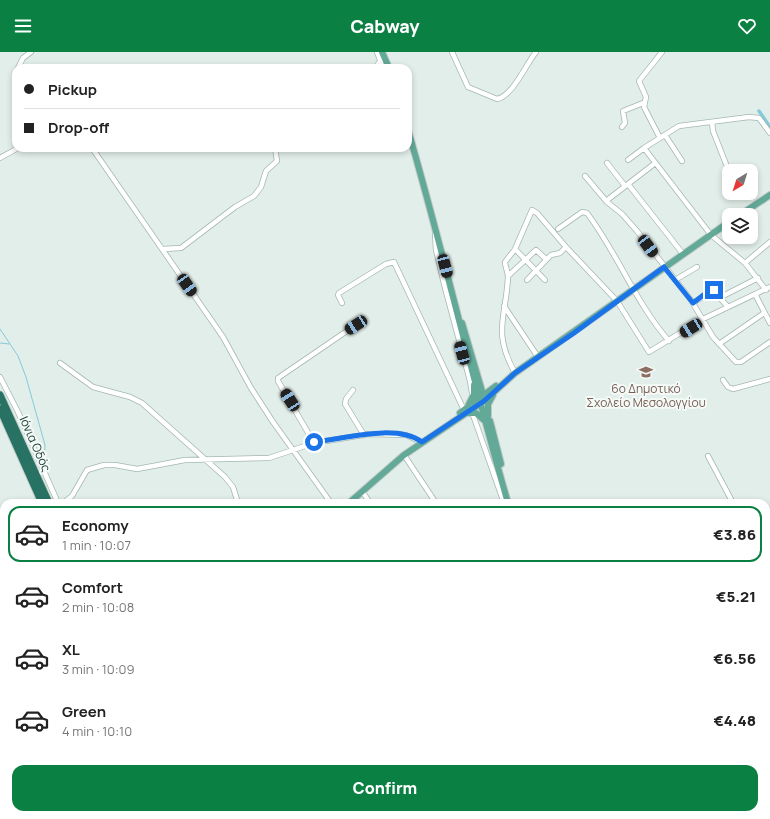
<!DOCTYPE html>
<html lang="en">
<head>
<meta charset="utf-8">
<style>
  :root { --surface:#fff; --page:#f2f2f2; --text:#222; --muted:#767676; --line:#e0e0e0; --accent:#0b8043 }
  body { margin:0; font-family:Manrope,sans-serif; background:var(--page); color:var(--text); height:100vh; display:flex; flex-direction:column; font-size:15px; white-space:nowrap }
  * { box-sizing:border-box; margin:0 }
  p { font-size:13px; color:var(--muted) }
  .icon { flex:none; width:22px; height:22px; fill:none; stroke:currentColor; stroke-width:2; stroke-linecap:round; stroke-linejoin:round }
  .map { position:relative; flex:1; overflow:hidden }
  .sheet { position:absolute; left:0px; top:447px; width:770px; height:320px; display:flex; flex-direction:column; background:var(--surface); border-radius:12px 12px 0 0; box-shadow:0 2px 6px #0003 }
  .sheet>* { flex:none }
  .hud { position:absolute; left:12px; top:12px; width:400px; height:88px; border-radius:12px; box-shadow:0 2px 6px #0003; display:grid; align-content:center; height:88px; padding:0 12px; background:var(--surface) }
  .needle { width:26px; rotate:218deg }
  .buttons { position:absolute; left:722px; top:112px; display:grid; gap:8px }
  .buttons a { display:grid; place-items:center; width:36px; height:36px; border-radius:8px; background:var(--surface); box-shadow:0 2px 6px #0003; font-size:20px }
  .end { position:absolute; width:18px; height:18px; margin:-9px; border:5px solid #1a73e8; background:#fff; box-shadow:0 0 0 2px #fff }
  .from { border-radius:50% }
  .car { position:absolute; width:12px; height:24px; margin:-12px -6px; border-radius:5px; box-shadow:0 0 3px 1px #0007; background:linear-gradient(#222 24%,#8ab4d8 0 40%,#222 0 76%,#8ab4d8 0 86%,#222 0) }
  .hud b { display:flex; align-items:center; gap:14px; height:38px; font-size:15px }
  .hud b+b { border-top:1px solid var(--line) }
  .hud i { width:10px; height:10px; background:var(--text) }
  ul { padding:7px 0 0; list-style:none }
  li { display:flex; align-items:center; gap:12px; height:56px; margin:0 8px 6px; padding:0 4px; border:2px solid transparent; border-radius:12px }
  li div { flex:1 }
  li b { display:block; font-size:15px }
  li em { font-style:normal; font-weight:800 }
  li.selected { border-color:var(--accent) }
  li>.icon { width:36px; height:36px; stroke-width:1.5 }
  .button { display:flex; gap:8px; margin-top:auto; padding:8px 12px }
  .button a { flex:1; height:46px; border-radius:12px; background:var(--accent); color:#fff; font-size:16px; font-weight:800; line-height:46px; text-align:center }
  header { display:flex; justify-content:space-between; align-items:center; height:52px; padding:0 12px; background:var(--accent); color:#fff; font-size:18px; font-weight:800 }
  .map>svg:first-child { display:block }
</style>
</head>
<body>
<header><svg class="icon" aria-label="menu" viewBox="0 0 24 24"><path d="M4 6h16M4 12h16M4 18h16"/></svg>Cabway<svg class="icon" aria-label="heart" viewBox="0 0 24 24"><path d="M12 20l-8-8c-3-5 5-10 8-4 3-6 11-1 8 4z"/></svg></header>
<div class="map">
<svg width="770" height="767" viewBox="0 0 770 767">
  <rect width="100%" height="100%" fill="#e2eee9"/>
  <g fill="none" stroke-linecap="round" stroke-linejoin="round">
    <path stroke="#84cad9" stroke-width="1" d="M0,277l18,27 8,21 19,68 -1,17
      M0,291l9,1
      M33,451l1,-4
      M0,535l4,-3
      M157,763l11,4
      M2,767l8,-4"/>
    <path stroke="#84cad9" stroke-width="3.5" d="M759,59l11,16"/>
    <defs>
      <path id="minor" d="M377,0l6,16
        M452,0l16,35 29,12c16,-3 29,-35 39,-47
        M18,16l5,-10 8,-6
        M375,16l7,-9
        M712,70l1,9 13,33
        M622,75l3,-4 -2,-12 20,-8
        M665,83l17,26
        M660,86l-16,-31 2,-10 -7,-16 23,-29
        M92,96l131,189 28,51 22,34 58,81
        M0,106l18,-10
        M628,108l16,-12
        M607,111l18,23
        M585,124l22,26 15,12 15,17 54,69 22,37 23,25h5l29,-20
        M628,132l55,70
        M606,149l48,-37
        M558,177l24,-17 5,1c31,41 48,89 82,128
        M435,183l1,15 9,38 25,93 2,12
        M163,197l18,-1 54,-41 19,-11 7,-9 5,-16 11,-10 -2,-13
        M515,197l30,31
        M745,211l25,-21
        M508,224l28,-26 10,9
        M527,228l24,-25 9,-2 6,-6
        M675,228l22,-13
        M766,238l-21,-27 -34,-28 -67,-87 35,-22 70,-9 10,1 11,15
        M755,242l15,29
        M721,245l37,-19
        M342,251l-4,-8 1,-2 47,-29 8,-2 70,148
        M693,251l20,-13 15,17
        M504,254l34,51
        M719,292l45,-31
        M60,311l33,24 37,10 12,6 83,74 8,10 5,16
        M515,321c-23,-42 -9,-55 -7,-96 0,-6 -3,-10 -3,-15l10,-13 17,-39 5,3 29,34 51,54 32,51 54,-33 67,-32
        M0,325l18,35 40,91
        M723,328l5,7 5,2 37,-10
        M353,338l-7,9 -1,5 19,31
        M472,360l32,91
        M314,391l-36,-62v-3l85,-58
        M404,403l32,48
        M708,404l25,47
        M362,439l8,12
        M63,451l9,-7 15,-26 17,-5h11l22,4 48,-9 84,-2 45,-15 55,-9 37,1 16,7
        M766,507l4,6
        M766,528h4
        M149,763l13,4
        M175,763l5,4
        M278,763v4
        M367,763l8,4
        M704,763v4
        M70,767l3,-4"/>
      <path id="major" d="M382,0l7,16
        M408,78c36,123 64,249 100,373
        M740,163l30,-20
        M462,271l20,68
        M469,352l5,-10v-9
        M460,361l36,-27
        M467,361h9l9,8
        M488,364v-12l5,-9
        M490,369l11,43
        M349,451l55,-48 80,-54 31,-28 214,-151
        M0,596l4,3
        M0,688l4,-4
        M544,767l1,-4"/>
      <path id="highway" d="M0,343l49,108
        M0,357l42,94
        M324,763l8,4
        M340,763l8,4"/>
    </defs>
    <use href="#minor" stroke="#a4b7b1" stroke-width="6"/>
    <use href="#major" stroke="#c1cac8" stroke-width="8"/>
    <use href="#highway" stroke="#c1cac8" stroke-width="9"/>
    <use href="#minor" stroke="#fff" stroke-width="4.5"/>
    <use href="#major" stroke="#62a998" stroke-width="6"/>
    <use href="#highway" stroke="#287264" stroke-width="7"/>
  </g>
  <g fill="none" stroke-linecap="round" stroke-linejoin="round">
    <path stroke="#1a73e8" stroke-width="5" d="M314,390c30,-3 82,-19 108,0l62,-41 31,-28 59,-40 90,-66 29,36 17,-13h4"/>
  </g>
  <defs>
    <symbol id="school-bare" viewBox="-9 -9 18 18"><path d="M0-5L7-2L0 1L-7-2ZM-4 1L0 2.5L4 1V4Q0 6-4 4Z" fill="#8d6e63" stroke="#f4faf7" stroke-width="2.5" paint-order="stroke"/></symbol>
  </defs>
  <g fill-rule="evenodd">
    <use href="#school-bare" x="636" y="310" width="20" height="20"/>
  </g>
  <g text-anchor="middle" stroke-width="4" stroke-linejoin="round" paint-order="stroke">
    <g font-size="12" fill="#785e54" stroke="#f4faf7">
      <text x="646" y="341">6ο Δημοτικό<tspan x="646" dy="14">Σχολείο Μεσολογγίου</tspan></text>
    </g>
    <g font-size="12" fill="#204239" stroke="#f4faf7">
      <text transform="translate(35 392) rotate(66)" y="4">Ιόνια Οδός</text>
    </g>
  </g>
</svg>
<div class="buttons">
<a><svg class="needle" viewBox="-14 -14 28 28"><path d="M0-13l5 13h-10z" fill="#e53935"/><path d="M0 13l5-13h-10z" fill="#767676"/></svg></a>
<a><svg class="icon" aria-label="layers" viewBox="0 0 24 24"><path d="M12 4l9 5-9 5-9-5zM3 14l9 5 9-5"/></svg></a>
</div>
<i class="end from" style="left:314px;top:390px"></i>
<i class="end" style="left:714px;top:238px"></i>
<i class="car" style="left:648px;top:194px;rotate:143deg"></i>
<i class="car" style="left:445px;top:214px;rotate:165deg"></i>
<i class="car" style="left:187px;top:233px;rotate:145deg"></i>
<i class="car" style="left:356px;top:273px;rotate:237deg"></i>
<i class="car" style="left:691px;top:276px;rotate:238deg"></i>
<i class="car" style="left:462px;top:301px;rotate:345deg"></i>
<i class="car" style="left:290px;top:348px;rotate:327deg"></i>
<div class="hud">
<b><i class="from"></i>Pickup</b>
<b><i></i>Drop-off</b>
</div>
<section class="sheet">
<ul>
<li class="selected"><svg class="icon" aria-label="car" viewBox="0 0 24 24"><path d="M5 17H2v-5l4-1 3-4h7l3 4 3 1v5h-3M9 17h6M6 11h13"/><circle cx="7" cy="17" r="2"/><circle cx="17" cy="17" r="2"/></svg><div><b>Economy</b><p>1 min · 10:07</p></div><em>€3.86</em></li>
<li><svg class="icon" aria-label="car" viewBox="0 0 24 24"><path d="M5 17H2v-5l4-1 3-4h7l3 4 3 1v5h-3M9 17h6M6 11h13"/><circle cx="7" cy="17" r="2"/><circle cx="17" cy="17" r="2"/></svg><div><b>Comfort</b><p>2 min · 10:08</p></div><em>€5.21</em></li>
<li><svg class="icon" aria-label="car" viewBox="0 0 24 24"><path d="M5 17H2v-5l4-1 3-4h7l3 4 3 1v5h-3M9 17h6M6 11h13"/><circle cx="7" cy="17" r="2"/><circle cx="17" cy="17" r="2"/></svg><div><b>XL</b><p>3 min · 10:09</p></div><em>€6.56</em></li>
<li><svg class="icon" aria-label="car" viewBox="0 0 24 24"><path d="M5 17H2v-5l4-1 3-4h7l3 4 3 1v5h-3M9 17h6M6 11h13"/><circle cx="7" cy="17" r="2"/><circle cx="17" cy="17" r="2"/></svg><div><b>Green</b><p>4 min · 10:10</p></div><em>€4.48</em></li>
</ul>
<div class="button"><a>Confirm</a></div>
</section>
</div>
</body>
</html>
